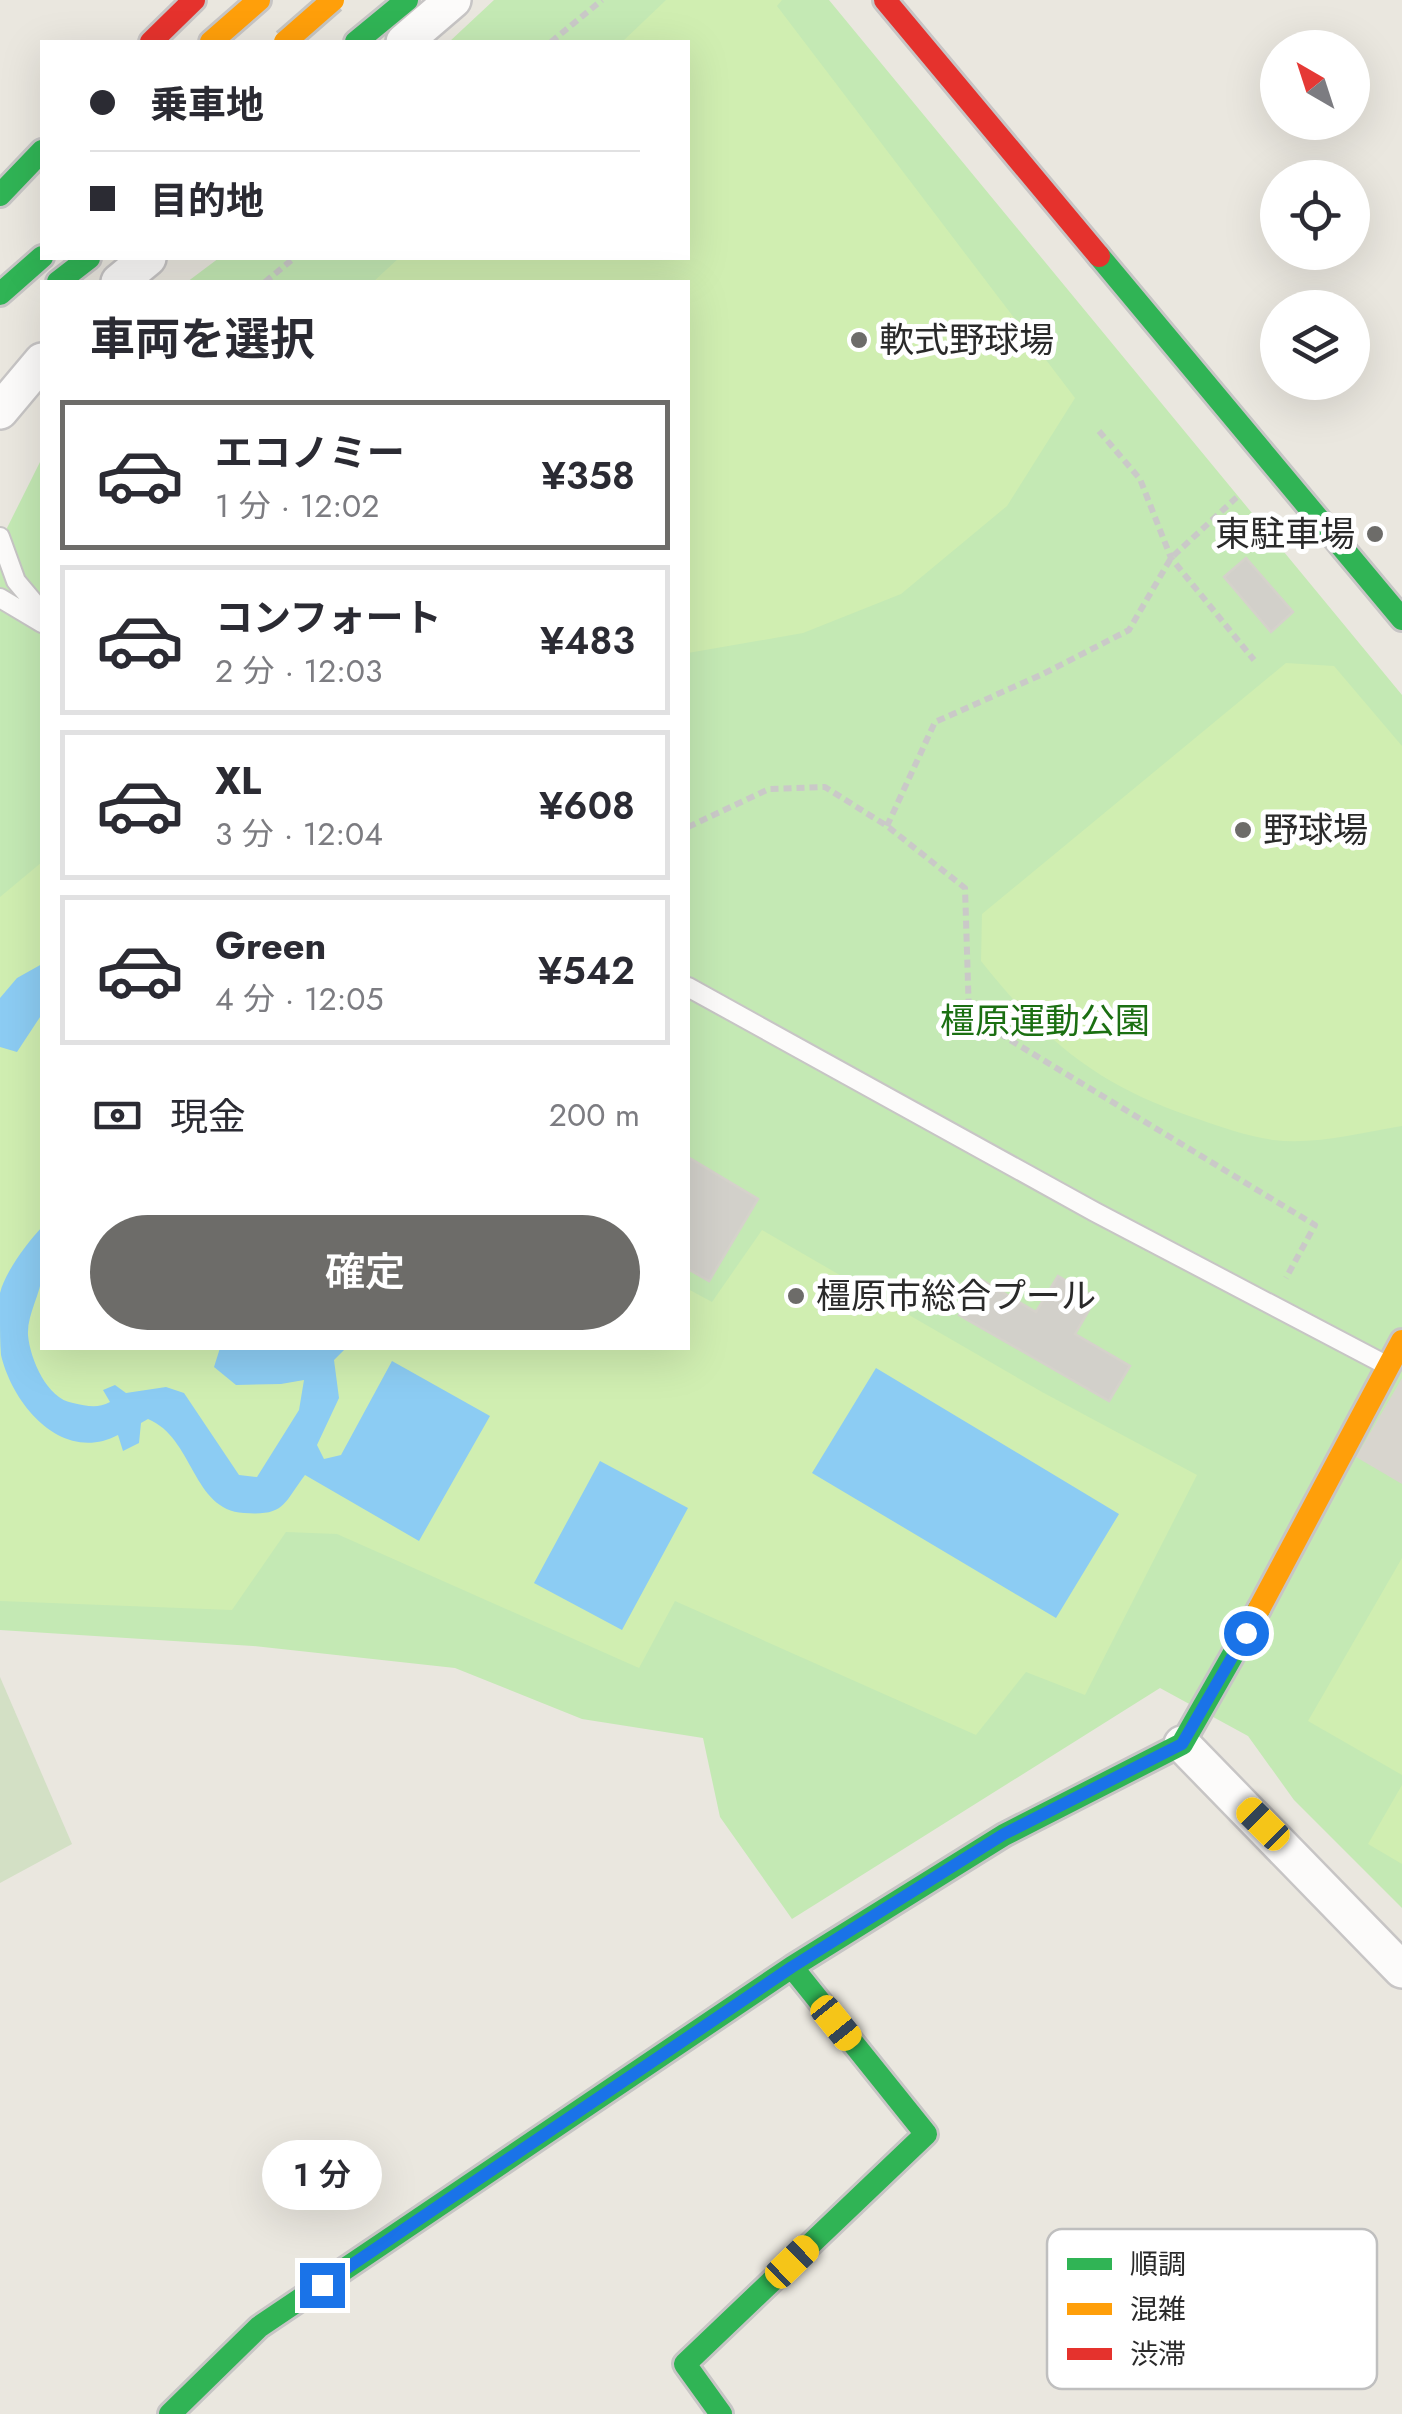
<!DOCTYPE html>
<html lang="ja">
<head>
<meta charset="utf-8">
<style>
  :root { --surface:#fff; --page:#f7f7f7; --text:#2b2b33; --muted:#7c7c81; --line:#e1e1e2; --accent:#6d6c69 }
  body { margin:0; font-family:Jost,"Noto Sans JP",sans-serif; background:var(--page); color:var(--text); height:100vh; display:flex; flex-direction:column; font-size:38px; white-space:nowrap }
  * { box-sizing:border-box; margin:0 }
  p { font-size:32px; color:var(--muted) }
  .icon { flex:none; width:55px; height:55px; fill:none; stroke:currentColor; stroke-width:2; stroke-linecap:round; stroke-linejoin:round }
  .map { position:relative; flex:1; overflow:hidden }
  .side { position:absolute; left:40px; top:280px; width:650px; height:1070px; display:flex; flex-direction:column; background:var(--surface); border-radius:0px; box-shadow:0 10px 40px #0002 }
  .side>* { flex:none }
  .hud { position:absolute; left:40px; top:40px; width:650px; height:220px; border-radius:0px; box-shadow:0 10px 40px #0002; display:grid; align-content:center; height:220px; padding:0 50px; background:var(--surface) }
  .needle { width:65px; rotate:321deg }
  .tools { position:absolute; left:1260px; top:30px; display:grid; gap:20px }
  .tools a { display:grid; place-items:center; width:110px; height:110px; border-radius:50%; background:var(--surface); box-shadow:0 10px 40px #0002; font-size:50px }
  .end { position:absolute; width:45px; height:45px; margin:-22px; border:12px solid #1a73e8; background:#fff; box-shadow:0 0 0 5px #fff }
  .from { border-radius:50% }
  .bubble { position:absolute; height:70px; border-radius:35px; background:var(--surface); box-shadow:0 10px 40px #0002; font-size:32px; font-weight:600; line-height:70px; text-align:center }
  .car { position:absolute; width:30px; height:60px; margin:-30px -15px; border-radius:12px; box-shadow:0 0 8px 2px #0007; background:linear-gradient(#f5c518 24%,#345 0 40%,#f5c518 0 76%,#345 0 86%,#f5c518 0) }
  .hud b { display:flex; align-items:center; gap:35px; height:95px; font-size:38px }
  .hud b+b { border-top:2px solid var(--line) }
  .hud i { width:25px; height:25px; background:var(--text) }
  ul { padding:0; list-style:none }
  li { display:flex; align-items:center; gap:30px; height:150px; margin:0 20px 15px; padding:0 30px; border:5px solid var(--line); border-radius:0px }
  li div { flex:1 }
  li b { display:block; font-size:38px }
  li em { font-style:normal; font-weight:600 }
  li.active { border-color:var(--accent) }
  li>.icon { width:90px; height:90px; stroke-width:1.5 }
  h2 { padding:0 50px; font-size:45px; line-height:120px }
  .pay { display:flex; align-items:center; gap:25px; height:110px; padding:0 50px; font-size:38px }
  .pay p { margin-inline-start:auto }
  .primary-button { display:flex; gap:20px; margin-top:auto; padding:20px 50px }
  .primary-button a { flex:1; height:115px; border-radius:60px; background:var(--accent); color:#fff; font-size:40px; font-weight:600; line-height:115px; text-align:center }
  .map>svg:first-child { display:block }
</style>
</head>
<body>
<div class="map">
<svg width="1402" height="2414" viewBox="0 0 1402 2414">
  <rect width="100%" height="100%" fill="#eae7df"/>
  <path fill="#c4e9b4" d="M494,0h335l573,695v1213l-108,-108 -46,-64 -88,-48 -368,231 -72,-102 -17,-79 -121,-19 -127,-51 -202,-22 -253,-16v-1088l42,-84v890h646v-1066h-501l32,-24h469v-216h-239z"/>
  <path fill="#d3e0c5" d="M0,1677l72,167 -72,39z"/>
  <path fill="#d0eeb1" d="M666,0h116l-5,6 298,392 -68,108 -106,88 -98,39 -115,20v-371h-315l26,-24h289v-216h-66z
    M1286,663l48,3 68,80v380c-41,7 -88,19 -129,14 -27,-4 -55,-14 -81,-23 -97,-33 -148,-77 -211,-156l1,-47z
    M42,862v486h646v-59l24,13 50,-72 280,162 155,83 -112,220 -59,-23 -50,63 -301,-134 -36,67 -302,-134 -51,-2 -54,78 -232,-9v-704z
    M1402,1558v217l-94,-54z
    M1402,1785v79l-34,-20z"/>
  <path fill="#d8d5ce" d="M1402,1378v106l-46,-27z"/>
  <path fill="#8cccf3" d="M42,964v50l-25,38 -17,-5v-49l17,-20z
    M42,1227c1,16 2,32 0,47 -1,20 -15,40 -14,61 2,24 19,64 45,68 14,3 24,6 37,-1l-7,-12 12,-5 11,8 40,-6 18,6 55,82 18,2 42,-67 5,-30 -23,4 -45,1 -22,-18 6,-19h126l-12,12 5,38 -22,47 7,14 17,-4 51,-94 98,55 -71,125 -114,-66c-22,29 -20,41 -61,38 -52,-3 -50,-75 -96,-94l-7,4 -2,20 -16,8 -5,-16c-55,29 -105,-29 -117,-80 -1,-12 -1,-26 -1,-39 0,-7 0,-17 0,-23 5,-21 28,-51 42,-66z
    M876,1368l243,146 -63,104 -244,-145z
    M600,1461l88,47 -66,122 -88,-47z"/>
  <path fill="#d2d0ca" stroke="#d5d2cb" stroke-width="2.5" d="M1246,558l47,54 -22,20 -47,-55z
    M688,1157l70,42 -49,82 -21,-12z
    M1058,1276l38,22 -21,36 55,32 -21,35 -150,-86 21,-36 56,33z"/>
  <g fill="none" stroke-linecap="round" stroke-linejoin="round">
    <defs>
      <path id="lane" d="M0,537l16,44 26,31
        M0,598l42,25
        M688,987l407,225 291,153"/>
      <path id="street" d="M404,42l49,-42
        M119,282l29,-24
        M0,411l42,-50
        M1182,1744l220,226"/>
      <path id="fast" d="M356,42l51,-42
        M0,195l42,-44
        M1099,256l303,363
        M58,282l31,-24
        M0,294l42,-37
        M170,2414l89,-87 533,-360 212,-132 178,-91 77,-135
        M721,2414l-36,-50 241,-230 -134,-167"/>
      <path id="slow" d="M211,42l48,-42
        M1259,1609l143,-268"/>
      <path id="jam" d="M885,0l214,256
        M151,42l43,-42"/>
    </defs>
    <use href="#lane" stroke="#c7c5c5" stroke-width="22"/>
    <use href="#street" stroke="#c7c5c5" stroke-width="40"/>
    <use href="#fast" stroke="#c7c5c5" stroke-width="28"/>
    <use href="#slow" stroke="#c7c5c5" stroke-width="28"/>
    <use href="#jam" stroke="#c7c5c5" stroke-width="28"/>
    <path stroke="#cac9c8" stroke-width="6" stroke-dasharray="8 5" stroke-linecap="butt" d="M551,42l51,-42
      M265,282l29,-24
      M1099,431l41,48 31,79 83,102
      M887,826l48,-104 108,-48 86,-44 42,-72 66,-61
      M688,827l81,-38 56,-2 62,39 78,62 4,127 346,210 -29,53"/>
    <use href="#lane" stroke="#fcfbfa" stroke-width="18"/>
    <use href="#street" stroke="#fcfbfa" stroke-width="35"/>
    <use href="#fast" stroke="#30b455" stroke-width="22"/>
    <use href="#slow" stroke="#ff9f0a" stroke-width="22"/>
    <use href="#jam" stroke="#e5322d" stroke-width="22"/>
    <defs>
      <path id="slow-bridge" d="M285,42l48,-42"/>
    </defs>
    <use href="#slow-bridge" stroke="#c5c4c1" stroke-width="28" stroke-linecap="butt"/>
    <use href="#slow-bridge" stroke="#ff9f0a" stroke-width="22"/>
  </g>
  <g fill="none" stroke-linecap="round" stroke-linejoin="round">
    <path stroke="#1a73e8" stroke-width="12" d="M322,2285l470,-318 212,-133 178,-90 64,-111"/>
  </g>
  <g fill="#6d6c69" stroke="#fff" stroke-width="4">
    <circle cx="859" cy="340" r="10"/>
    <circle cx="1375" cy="534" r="10"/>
    <circle cx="1243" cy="830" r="10"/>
    <circle cx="796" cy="1296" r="10"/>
  </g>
  <g text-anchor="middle" stroke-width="10" stroke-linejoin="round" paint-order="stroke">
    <g font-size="35" fill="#2a2a2a" stroke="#fff" text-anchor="start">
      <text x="879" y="352">軟式野球場</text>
      <text x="1355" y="546" text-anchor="end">東駐車場</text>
      <text x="1263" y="842">野球場</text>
      <text x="816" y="1308">橿原市総合プール</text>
    </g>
    <g font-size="35" fill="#1b6f12" stroke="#fff">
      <text x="1045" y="1033">橿原運動公園</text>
    </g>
  </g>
  <rect x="1047" y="2229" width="330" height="160" rx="15" fill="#fff" stroke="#bfbfbf" stroke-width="2.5"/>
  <rect x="1067" y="2258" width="45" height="12" fill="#30b455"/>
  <rect x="1067" y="2303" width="45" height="12" fill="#ff9f0a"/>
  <rect x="1067" y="2348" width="45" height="12" fill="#e5322d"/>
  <g font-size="28" fill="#2a2a2a">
    <text x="1130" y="2274">順調</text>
    <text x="1130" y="2319">混雑</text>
    <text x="1130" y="2364">渋滞</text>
  </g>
</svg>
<div class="tools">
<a><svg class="needle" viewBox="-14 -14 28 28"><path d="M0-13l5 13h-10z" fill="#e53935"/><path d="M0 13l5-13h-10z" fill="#7c7c81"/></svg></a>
<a><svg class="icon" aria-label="locate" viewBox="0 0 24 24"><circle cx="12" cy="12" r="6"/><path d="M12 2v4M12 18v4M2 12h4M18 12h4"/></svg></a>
<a><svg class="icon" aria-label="layers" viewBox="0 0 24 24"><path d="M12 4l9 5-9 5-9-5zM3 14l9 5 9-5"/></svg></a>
</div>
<i class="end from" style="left:1246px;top:1633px"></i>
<i class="end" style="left:322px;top:2285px"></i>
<div class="bubble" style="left:262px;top:2140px;width:120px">1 分</div>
<i class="car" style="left:1263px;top:1824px;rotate:315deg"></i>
<i class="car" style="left:836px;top:2023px;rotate:141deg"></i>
<i class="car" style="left:792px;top:2262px;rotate:46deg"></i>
<div class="hud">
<b><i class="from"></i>乗車地</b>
<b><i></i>目的地</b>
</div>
<section class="side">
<h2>車両を選択</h2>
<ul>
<li class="active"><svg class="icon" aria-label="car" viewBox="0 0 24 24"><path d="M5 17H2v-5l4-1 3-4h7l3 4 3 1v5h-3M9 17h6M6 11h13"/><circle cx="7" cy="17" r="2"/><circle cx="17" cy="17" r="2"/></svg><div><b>エコノミー</b><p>1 分 · 12:02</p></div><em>¥358</em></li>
<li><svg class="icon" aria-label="car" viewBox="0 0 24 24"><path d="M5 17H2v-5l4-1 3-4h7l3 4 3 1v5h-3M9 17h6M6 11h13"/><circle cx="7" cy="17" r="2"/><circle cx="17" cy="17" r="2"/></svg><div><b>コンフォート</b><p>2 分 · 12:03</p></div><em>¥483</em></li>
<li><svg class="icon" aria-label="car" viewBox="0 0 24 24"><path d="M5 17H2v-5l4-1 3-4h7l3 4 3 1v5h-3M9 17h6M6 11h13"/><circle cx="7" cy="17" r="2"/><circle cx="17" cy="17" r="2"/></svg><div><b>XL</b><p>3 分 · 12:04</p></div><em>¥608</em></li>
<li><svg class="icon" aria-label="car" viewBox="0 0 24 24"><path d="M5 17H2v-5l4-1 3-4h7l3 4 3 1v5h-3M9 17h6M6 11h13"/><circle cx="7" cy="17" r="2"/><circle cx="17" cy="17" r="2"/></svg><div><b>Green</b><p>4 分 · 12:05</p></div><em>¥542</em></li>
</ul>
<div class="pay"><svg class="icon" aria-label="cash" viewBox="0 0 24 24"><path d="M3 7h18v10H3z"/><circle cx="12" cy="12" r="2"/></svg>現金<p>200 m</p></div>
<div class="primary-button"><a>確定</a></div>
</section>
</div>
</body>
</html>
